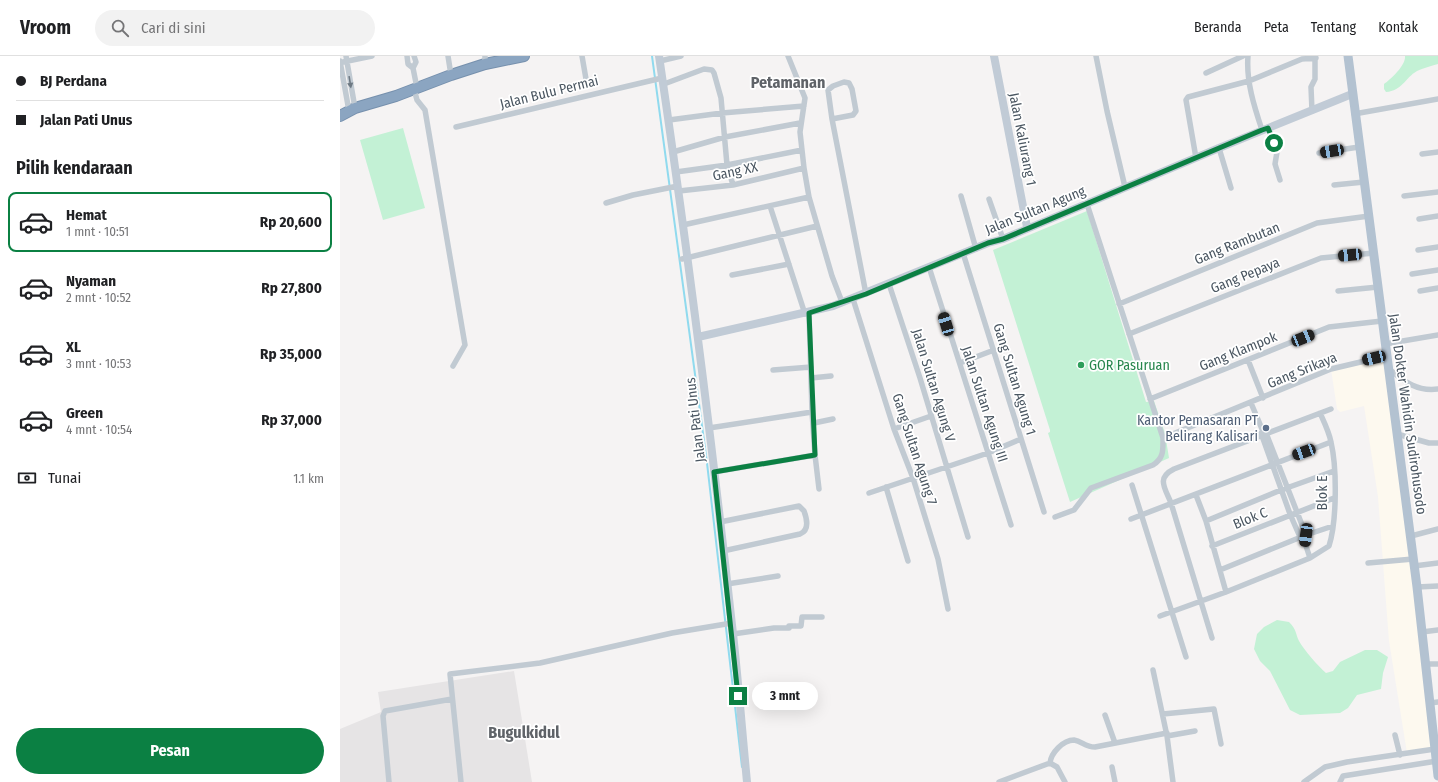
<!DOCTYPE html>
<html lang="id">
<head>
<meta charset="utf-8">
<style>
  :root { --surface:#fff; --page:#f2f2f2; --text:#202124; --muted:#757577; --line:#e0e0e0; --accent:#0b8043 }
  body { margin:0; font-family:"Fira Sans Condensed",sans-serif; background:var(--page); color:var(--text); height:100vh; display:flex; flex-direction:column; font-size:15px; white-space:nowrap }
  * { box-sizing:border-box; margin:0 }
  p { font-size:13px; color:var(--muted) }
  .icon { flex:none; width:22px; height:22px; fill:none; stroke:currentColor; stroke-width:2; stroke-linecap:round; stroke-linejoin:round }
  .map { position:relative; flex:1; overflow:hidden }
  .drawer { display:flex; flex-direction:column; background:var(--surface); width:340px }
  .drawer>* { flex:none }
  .guide { display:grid; align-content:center; height:88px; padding:0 16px; background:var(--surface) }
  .end { position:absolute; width:18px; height:18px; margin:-9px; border:5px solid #0b8043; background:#fff; box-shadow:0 0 0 2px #fff }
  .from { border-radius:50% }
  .bubble { position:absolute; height:28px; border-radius:14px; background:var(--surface); box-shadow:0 4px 16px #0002; font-size:13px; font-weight:700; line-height:28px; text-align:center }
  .car { position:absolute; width:12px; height:24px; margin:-12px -6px; border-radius:5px; box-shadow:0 0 3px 1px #0007; background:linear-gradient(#222 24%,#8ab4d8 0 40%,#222 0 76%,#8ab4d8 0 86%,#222 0) }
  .guide b { display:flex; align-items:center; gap:14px; height:38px; font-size:15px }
  .guide b+b { border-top:1px solid var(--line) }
  .guide i { width:10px; height:10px; background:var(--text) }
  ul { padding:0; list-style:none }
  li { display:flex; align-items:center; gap:12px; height:60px; margin:0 8px 6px; padding:0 8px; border:2px solid transparent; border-radius:8px }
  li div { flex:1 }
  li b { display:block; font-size:15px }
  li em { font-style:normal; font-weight:700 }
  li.current { border-color:var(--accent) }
  li>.icon { width:36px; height:36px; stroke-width:1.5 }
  h2 { padding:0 16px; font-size:18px; line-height:48px }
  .pay { display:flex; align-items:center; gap:10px; height:44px; padding:0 16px; font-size:15px }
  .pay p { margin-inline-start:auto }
  .action { display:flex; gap:8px; margin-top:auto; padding:8px 16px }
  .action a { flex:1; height:46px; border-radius:24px; background:var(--accent); color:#fff; font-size:16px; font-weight:700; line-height:46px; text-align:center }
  header { display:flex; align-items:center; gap:24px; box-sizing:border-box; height:56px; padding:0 20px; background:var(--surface); border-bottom:1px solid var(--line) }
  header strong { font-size:19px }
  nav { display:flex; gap:22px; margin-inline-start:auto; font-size:14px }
  .search { width:280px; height:36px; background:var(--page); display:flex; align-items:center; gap:10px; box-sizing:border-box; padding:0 14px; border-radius:22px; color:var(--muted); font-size:15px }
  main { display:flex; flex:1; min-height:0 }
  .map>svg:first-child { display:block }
</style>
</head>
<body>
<header>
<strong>Vroom</strong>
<div class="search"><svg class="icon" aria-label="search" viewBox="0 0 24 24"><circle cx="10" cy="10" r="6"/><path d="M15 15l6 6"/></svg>Cari di sini</div>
<nav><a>Beranda</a><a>Peta</a><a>Tentang</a><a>Kontak</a></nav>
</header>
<main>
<section class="drawer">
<div class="guide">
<b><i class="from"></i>BJ Perdana</b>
<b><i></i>Jalan Pati Unus</b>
</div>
<h2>Pilih kendaraan</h2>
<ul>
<li class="current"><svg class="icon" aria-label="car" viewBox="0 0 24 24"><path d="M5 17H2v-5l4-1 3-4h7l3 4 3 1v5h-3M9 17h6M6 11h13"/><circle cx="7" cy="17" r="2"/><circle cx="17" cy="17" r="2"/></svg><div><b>Hemat</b><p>1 mnt · 10:51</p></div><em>Rp 20,600</em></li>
<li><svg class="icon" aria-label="car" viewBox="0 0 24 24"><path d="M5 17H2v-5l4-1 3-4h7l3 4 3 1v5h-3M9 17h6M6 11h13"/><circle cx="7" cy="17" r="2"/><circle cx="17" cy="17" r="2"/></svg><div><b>Nyaman</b><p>2 mnt · 10:52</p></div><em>Rp 27,800</em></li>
<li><svg class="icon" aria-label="car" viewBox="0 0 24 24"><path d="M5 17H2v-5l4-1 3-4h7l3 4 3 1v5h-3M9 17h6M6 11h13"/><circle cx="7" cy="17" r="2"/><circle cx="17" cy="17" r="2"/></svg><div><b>XL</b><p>3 mnt · 10:53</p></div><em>Rp 35,000</em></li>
<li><svg class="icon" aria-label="car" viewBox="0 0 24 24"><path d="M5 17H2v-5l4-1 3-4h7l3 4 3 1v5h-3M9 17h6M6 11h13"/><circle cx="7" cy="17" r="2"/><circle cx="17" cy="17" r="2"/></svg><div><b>Green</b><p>4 mnt · 10:54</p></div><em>Rp 37,000</em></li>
</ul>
<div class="pay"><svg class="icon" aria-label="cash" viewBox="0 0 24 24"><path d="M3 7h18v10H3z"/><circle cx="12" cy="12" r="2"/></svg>Tunai<p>1.1 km</p></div>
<div class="action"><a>Pesan</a></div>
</section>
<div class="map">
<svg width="1098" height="726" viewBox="0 0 1098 726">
  <rect width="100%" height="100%" fill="#f5f3f3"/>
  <path fill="#fdf9ef" d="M1045,300l49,392 -27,5 -18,-112 -11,-144 -14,-91 -24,6 -3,-3 -6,-40z"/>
  <path fill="#e6e4e5" d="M174,615l18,111h-192v-53l41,-17 -3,-20z"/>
  <path fill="#c3f1d5" d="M1065,0h33v8c-7,2 -15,4 -21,7 -12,7 -15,20 -31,21l-2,-3v-5c7,-5 22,-19 21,-28z
    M63,72l22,80 -42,12 -23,-80z
    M747,155l59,191 8,-1 11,32 4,25 -99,44 -22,-69 2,-1v-2l-57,-180z
    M937,564l12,2c8,8 6,11 10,19 5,9 19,25 27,32l7,-2 7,-9 25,-12h12l11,7 -5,16 -2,16 -24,6 -9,13 -8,5 -40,2 -10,-5 -20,-39 -10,-10 -6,-12 3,-15 7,-7z"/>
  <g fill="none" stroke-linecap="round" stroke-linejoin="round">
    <path stroke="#90daee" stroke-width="2" d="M312,0l55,407 35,304"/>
    <defs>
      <path id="highway" d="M0,60l15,-8 41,-12 55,-21 34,-11 39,-8"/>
    </defs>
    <use href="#highway" stroke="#7690ad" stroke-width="12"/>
    <path stroke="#c1cad2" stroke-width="5.5" d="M6,0l9,52
      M67,0l1,8 5,4 3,-6 -2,-6
      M108,0l3,19
      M145,0v8
      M242,0l4,23
      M448,0l17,42 -5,34 4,36 5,29 23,79 10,26
      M756,0l11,55 18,76
      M908,0c-2,25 6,50 14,74
      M0,5l9,50
      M320,5l21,-5
      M3,6l29,-6
      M73,12l4,20
      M866,17l37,-17
      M324,28l40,-15 8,1 2,3 7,25 6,67 6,20
      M74,33l3,11 8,10 40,235 -12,21
      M972,55l-1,-24 4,-8v-23
      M1014,58l84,-15
      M492,63l21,-4 3,-4 -4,-22 -3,-6 -5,-1 -11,4 -5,4 4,29 34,175
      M329,64l53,-7 82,-7
      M116,71l206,-49
      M928,72l9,24 -2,12 5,16
      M879,92l12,40
      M333,96l52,-15 75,-14
      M979,97l40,-6
      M1082,98l16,-2
      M856,102l-10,-58 2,-3 61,-16 53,-22 14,-1
      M336,116l51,-7 75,-15
      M994,129l30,-3
      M339,135l54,-6 71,-17
      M621,140l15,53
      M1064,140l34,-4
      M649,143l14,40
      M266,147l27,-8 45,-9
      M430,150l35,108
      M1079,163l19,-3
      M343,169l126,-28
      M1078,194l20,-3
      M623,197l81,259
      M342,203l135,-33
      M589,211l82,258
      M1072,218l26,-4
      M392,219l57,-11
      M549,228l31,94 48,159
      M998,235l40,-4
      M1080,235l18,-3
      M513,243l41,130 19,49 25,81 10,50
      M779,248l198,-81 52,-7
      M789,278l192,-76 53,-5
      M1045,288l53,-9
      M908,304l15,38
      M620,307l34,-13
      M1049,313c15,12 28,23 49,20
      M433,314l38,-3
      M471,322l20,-2
      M810,343l179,-72 53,-6
      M911,347l11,26 4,4 40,102 -1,8
      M474,367l19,-4
      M369,372l103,-16 -3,-99
      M554,373l37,-13
      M921,377l29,81 10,23 5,6 5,15
      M1057,378l32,9h9
      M823,382l168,-69 55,-13
      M475,399l4,34
      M374,416l101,-17 -3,-43
      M792,429l54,172
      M546,431l22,74
      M529,437l119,-40 33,-14
      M856,439l10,26 20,71
      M715,461l19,-7 17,-22 62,-23c11,-7 10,-15 10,-27l-76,-234
      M791,463l200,-77
      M866,465l75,-31 53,-19
      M380,466l79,-16 5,5c3,8 6,19 -4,23l-77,17
      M1071,480l27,-7
      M872,490l122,-48
      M1028,507l45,-4
      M1074,510l24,-3
      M880,514l86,-35 27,-9
      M387,528l51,-8
      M1077,531l21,-1
      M820,560l66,-24 84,-34 19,-12c8,-25 8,-78 2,-104 -2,-10 -7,-20 -11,-29
      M1082,576l16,-2
      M393,578l41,-6h15v-2h12l1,-9h20
      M872,582l-41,-135c-6,-15 -15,-25 3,-34l157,-60
      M1086,608h12
      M813,614l14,66 6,46
      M1090,647l8,-1
      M823,658l51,-5 7,35
      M765,659l10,28
      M1055,679l5,20
      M827,680l28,-5
      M710,707c1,-10 13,-23 24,-23 8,1 11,7 21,7l72,-14
      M710,707l7,4 8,15
      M772,711l3,15
      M49,726l-6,-66 2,-5 67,-12
      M121,726l-11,-108 90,-11 132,-30 60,-10
      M659,726l51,-19
      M964,726l21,-15 22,-5 88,-13
      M1000,726l3,-6 94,-15"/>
    <path stroke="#c1cbd6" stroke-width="8" d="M319,0c28,189 52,379 73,569 6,52 10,105 15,157
      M654,0l33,171
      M358,281l135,-31 155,-63 15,-4 216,-91 133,-54"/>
    <path stroke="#b3c2d1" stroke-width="9" d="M1008,0l69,531 21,189"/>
    <use href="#highway" stroke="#8ba5c1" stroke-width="10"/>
  </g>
  <defs><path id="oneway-solid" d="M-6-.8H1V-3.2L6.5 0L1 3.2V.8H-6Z"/></defs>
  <use fill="#6e7983" href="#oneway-solid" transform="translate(10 26) rotate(81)"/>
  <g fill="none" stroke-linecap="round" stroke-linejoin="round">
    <path stroke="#0b8043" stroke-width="5" d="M398,640l-24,-224 101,-17 -6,-142 57,-19 122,-51 15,-4 259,-109 6,-2 6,15"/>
  </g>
  <circle fill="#2e9e5b" stroke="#fff" stroke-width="1.5" cx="741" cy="309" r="4"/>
  <circle fill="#5c6f8a" stroke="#fff" stroke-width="1.5" cx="926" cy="372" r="4"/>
  <g text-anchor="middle" stroke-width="3.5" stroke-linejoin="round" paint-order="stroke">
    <g font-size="14" fill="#4a5661" stroke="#fff">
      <text transform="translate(209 36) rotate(-14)" y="5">Jalan Bulu Permai</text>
      <text transform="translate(683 83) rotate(79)" y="5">Jalan Kaliurang 1</text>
      <text transform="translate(395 115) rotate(-12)" y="5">Gang XX</text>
      <text transform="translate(695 154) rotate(-22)" y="5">Jalan Sultan Agung</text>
      <text transform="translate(897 187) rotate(-22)" y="5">Gang Rambutan</text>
      <text transform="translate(905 219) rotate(-22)" y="5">Gang Pepaya</text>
      <text transform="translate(898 295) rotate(-22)" y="5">Gang Klampok</text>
      <text transform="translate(962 314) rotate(-22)" y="5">Gang Srikaya</text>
      <text transform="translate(675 323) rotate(73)" y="5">Gang Sultan Agung 1</text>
      <text transform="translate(594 329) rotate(73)" y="5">Jalan Sultan Agung V</text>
      <text transform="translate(645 348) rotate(72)" y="5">Jalan Sultan Agung III</text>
      <text transform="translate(1068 358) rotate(82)" y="5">Jalan Dokter Wahidin Sudirohusodo</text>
      <text transform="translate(355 364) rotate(-97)" y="5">Jalan Pati Unus</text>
      <text transform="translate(575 393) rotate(72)" y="5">Gang Sultan Agung 7</text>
      <text transform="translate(982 437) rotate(-90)" y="5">Blok E</text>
      <text transform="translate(910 462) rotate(-22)" y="5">Blok C</text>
    </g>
    <g font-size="14" fill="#27864d" stroke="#fff" text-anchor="start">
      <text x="749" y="314">GOR Pasuruan</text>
    </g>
    <g font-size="14" fill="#4e5e75" stroke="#fff" text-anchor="end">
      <text x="918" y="369">Kantor Pemasaran PT<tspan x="918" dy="16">Belirang Kalisari</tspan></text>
    </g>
    <g font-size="16" font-weight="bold" fill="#5f6368" stroke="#fff">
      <text x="448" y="32">Petamanan</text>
      <text x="184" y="682">Bugulkidul</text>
    </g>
  </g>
</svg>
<i class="end from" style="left:934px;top:87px"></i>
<i class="end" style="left:398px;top:640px"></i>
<div class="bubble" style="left:412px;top:626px;width:66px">3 mnt</div>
<i class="car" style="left:992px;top:95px;rotate:261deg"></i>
<i class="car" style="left:1010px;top:199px;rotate:265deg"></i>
<i class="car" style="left:606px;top:268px;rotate:343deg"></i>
<i class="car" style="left:963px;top:282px;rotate:68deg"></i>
<i class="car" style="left:1034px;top:302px;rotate:257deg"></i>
<i class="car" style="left:964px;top:396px;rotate:250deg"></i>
<i class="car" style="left:966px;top:479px;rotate:187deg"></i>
</div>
</main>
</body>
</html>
